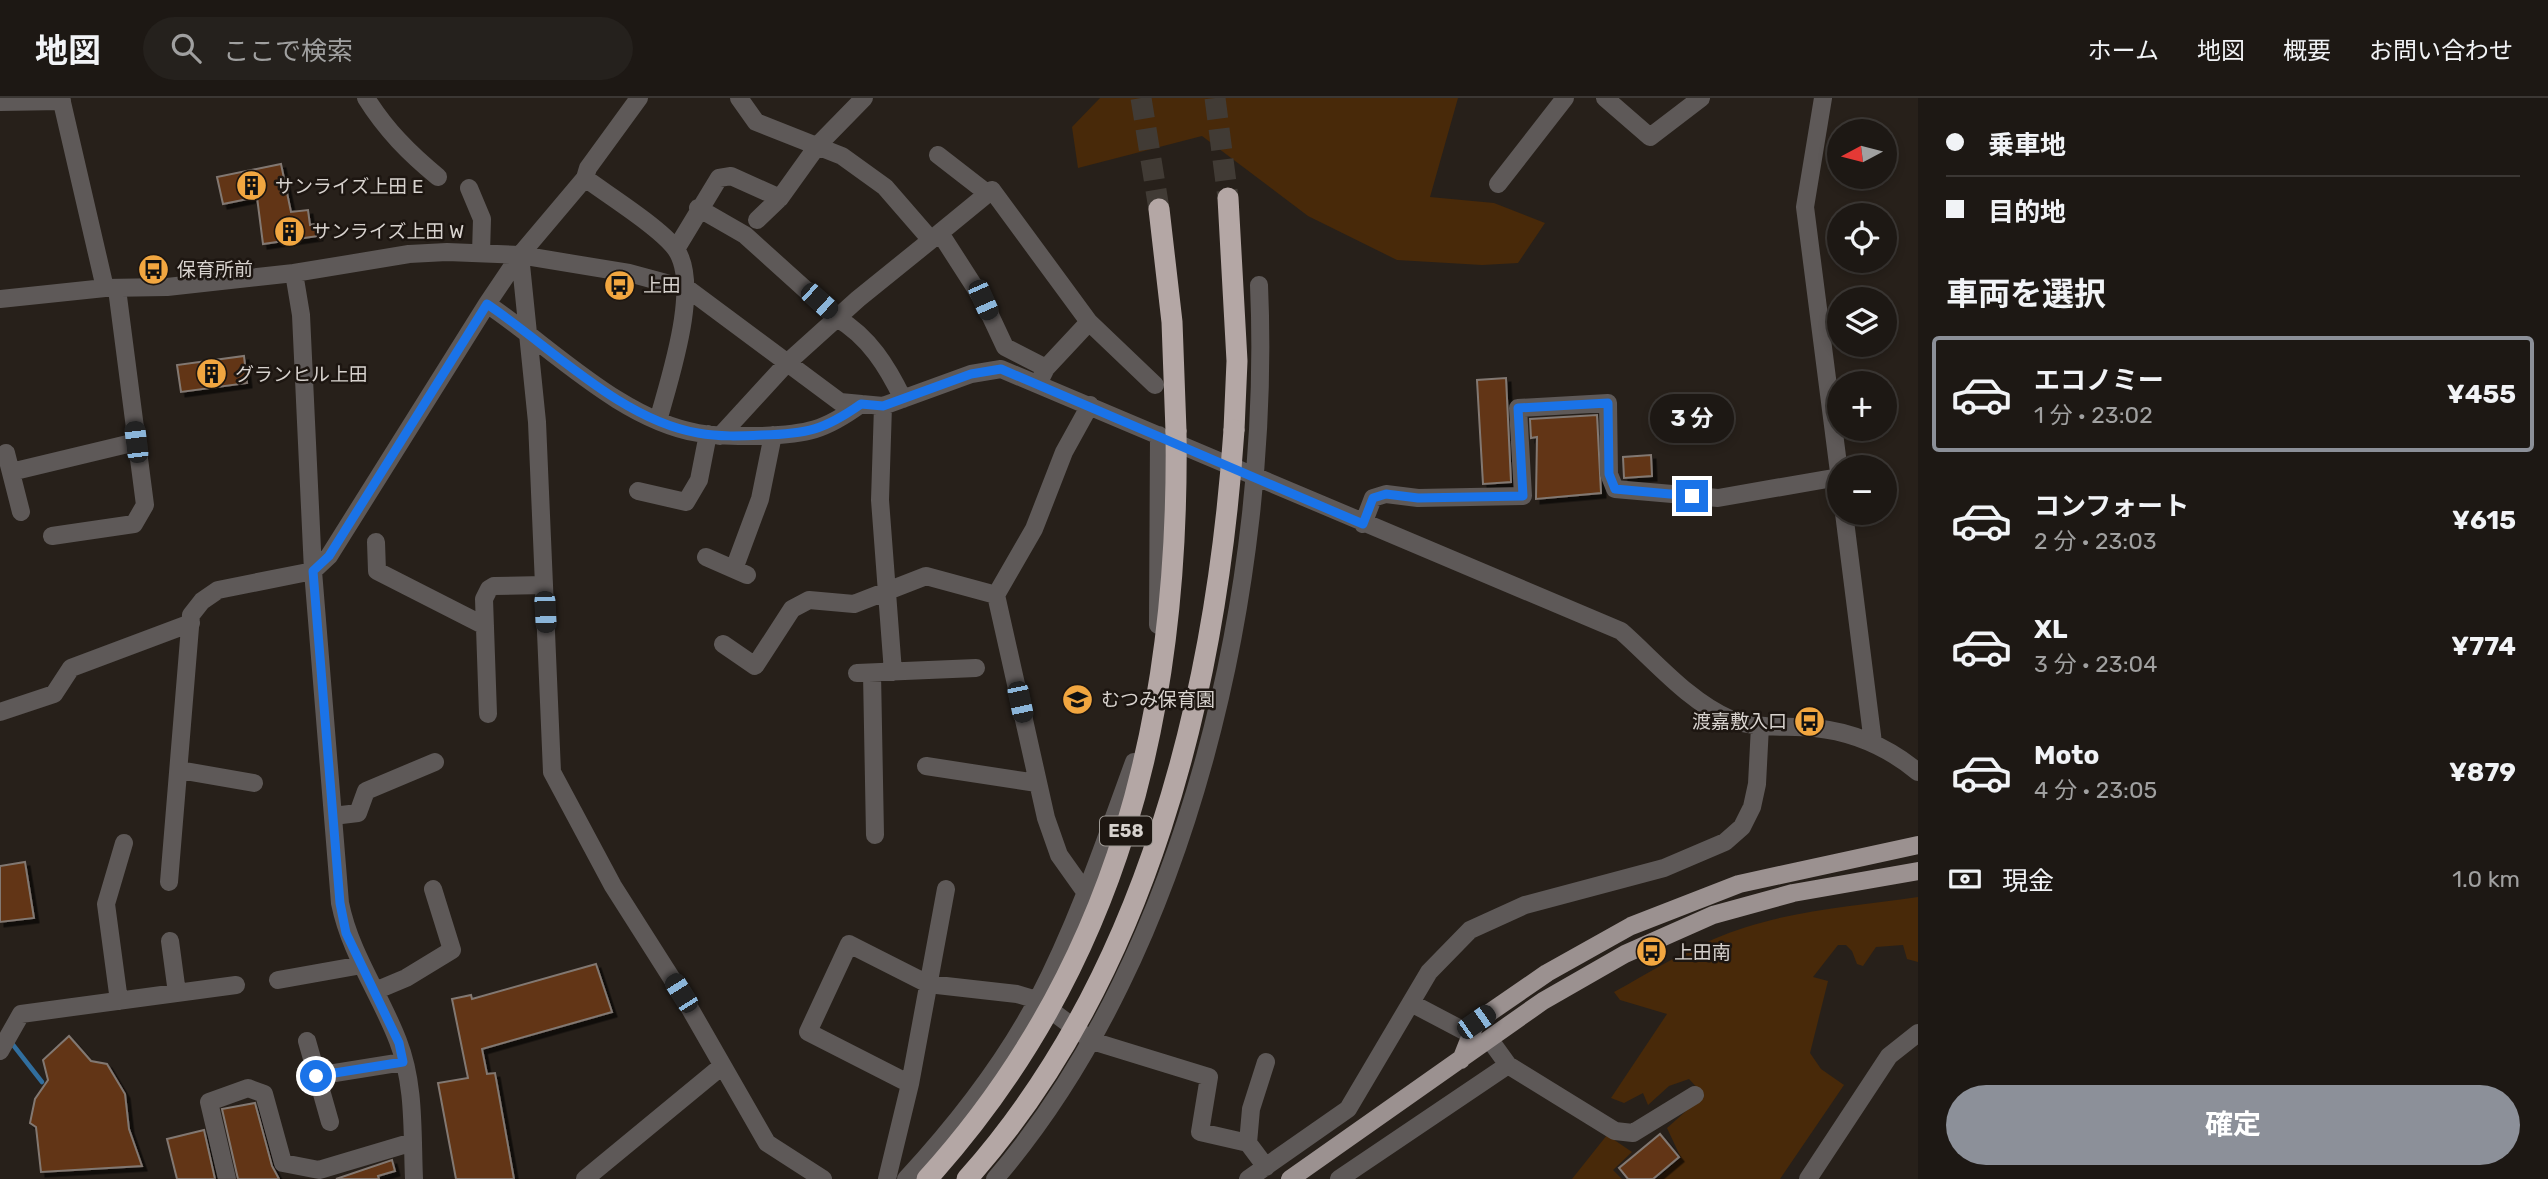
<!DOCTYPE html>
<html lang="ja">
<head>
<meta charset="utf-8">
<style>
  :root { --surface:#1d1814; --page:#25211d; --text:#f1f3f6; --muted:#a0a0a0; --line:#3b3734; --accent:#8c9099 }
  body { margin:0; font-family:Rubik,"Noto Sans JP",sans-serif; background:var(--page); color:var(--text); height:100vh; display:flex; flex-direction:column; font-size:26px; white-space:nowrap }
  * { box-sizing:border-box; margin:0 }
  p { font-size:23px; color:var(--muted) }
  .icon { flex:none; width:38px; height:38px; fill:none; stroke:currentColor; stroke-width:2; stroke-linecap:round; stroke-linejoin:round }
  .map { position:relative; flex:1; overflow:hidden }
  .sheet { display:flex; flex-direction:column; background:var(--surface); width:630px }
  .sheet>* { flex:none }
  .guide { display:grid; align-content:center; height:154px; padding:0 28px; background:var(--surface) }
  .needle { width:46px; rotate:263deg }
  .tools { position:absolute; left:1827px; top:21px; display:grid; gap:14px }
  .tools a { display:grid; place-items:center; width:70px; height:70px; border-radius:50%; background:var(--surface); box-shadow:0 4px 10px #0003,0 0 0 2px var(--line); font-size:35px }
  .end { position:absolute; width:32px; height:32px; margin:-16px; border:9px solid #1a73e8; background:#fff; box-shadow:0 0 0 4px #fff }
  .from { border-radius:50% }
  .bubble { position:absolute; height:49px; border-radius:24px; background:var(--surface); box-shadow:0 4px 10px #0003,0 0 0 2px var(--line); font-size:23px; font-weight:700; line-height:49px; text-align:center }
  .car { position:absolute; width:21px; height:42px; margin:-21px -10px; border-radius:9px; box-shadow:0 0 5px 2px #0007; background:linear-gradient(#222 24%,#8ab4d8 0 40%,#222 0 76%,#8ab4d8 0 86%,#222 0) }
  .guide b { display:flex; align-items:center; gap:24px; height:66px; font-size:26px }
  .guide b+b { border-top:2px solid var(--line) }
  .guide i { width:18px; height:18px; background:var(--text) }
  ul { padding:0; list-style:none }
  li { display:flex; align-items:center; gap:21px; height:116px; margin:0 14px 10px; padding:0 14px; border:4px solid transparent; border-radius:7px }
  li div { flex:1 }
  li b { display:block; font-size:26px }
  li em { font-style:normal; font-weight:700 }
  li.current { border-color:var(--accent) }
  li>.icon { width:63px; height:63px; stroke-width:1.5 }
  h2 { padding:0 28px; font-size:32px; line-height:84px }
  .pay { display:flex; align-items:center; gap:18px; height:77px; padding:0 28px; font-size:26px }
  .pay p { margin-inline-start:auto }
  .button { display:flex; gap:14px; margin-top:auto; padding:14px 28px }
  .button a { flex:1; height:80px; border-radius:42px; background:var(--accent); color:#fff; font-size:28px; font-weight:700; line-height:80px; text-align:center }
  header { display:flex; align-items:center; gap:42px; box-sizing:border-box; height:98px; padding:0 35px; background:var(--surface); border-bottom:2px solid var(--line) }
  header strong { font-size:33px }
  nav { display:flex; gap:38px; margin-inline-start:auto; font-size:24px }
  .search { width:490px; height:63px; background:var(--page); display:flex; align-items:center; gap:18px; box-sizing:border-box; padding:0 24px; border-radius:38px; color:var(--muted); font-size:26px }
  main { display:flex; flex:1; min-height:0 }
  .map>svg:first-child { display:block }
</style>
</head>
<body>
<header>
<strong>地図</strong>
<div class="search"><svg class="icon" aria-label="search" viewBox="0 0 24 24"><circle cx="10" cy="10" r="6"/><path d="M15 15l6 6"/></svg>ここで検索</div>
<nav><a>ホーム</a><a>地図</a><a>概要</a><a>お問い合わせ</a></nav>
</header>
<main>
<div class="map">
<svg width="1918" height="1081" viewBox="0 0 1918 1081">
  <defs>
    <filter id="shadow"><feDropShadow dx="4.5" dy="4.5" stdDeviation="0" flood-color="#0009"/></filter>
  </defs>
  <rect width="100%" height="100%" fill="#27201a"/>
  <path fill="#482909" d="M1100,0h358l-28,99 64,6 51,20 -27,40 -36,2 -85,-5 -89,-44 -106,-80 -124,32 -6,-41z
    M1918,799v65l-11,-3 -4,-14 -27,2 -13,19 -6,-2 -5,-13 -6,-6h-8l-25,32 15,4 -18,72 11,16 23,16 -64,94h-124l25,-21 -14,-30 37,-33 -15,-16 -20,7 -21,19 -5,-12 -19,10 -13,-5 56,-84 -47,-14 -6,-8c33,-18 66,-39 100,-53 64,-28 135,-32 204,-42z
    M1607,1037l25,17 -19,18 9,9h-50z"/>
  <g fill="none" stroke-linecap="round" stroke-linejoin="round">
    <path stroke="#316e9e" stroke-width="4.5" d="M10,943l32,41"/>
  </g>
  <path fill="#623513" stroke="#827872" stroke-width="2" filter="url(#shadow)" d="M281,66l10,48 17,-2 2,15 6,-1 2,12 -55,8 -6,-47 -34,7 -6,-27z
    M244,258l3,27 -66,9 -4,-27z
    M1506,280l5,104 -28,2 -6,-104z
    M1597,317l4,78 -65,6 1,-62 -6,1 -1,-19z
    M1651,357l1,21 -28,2 -1,-21z
    M25,764l9,56 -34,4v-56z
    M596,866l16,48 -130,37 5,25 8,-1 19,106h-58l-18,-96 30,-5 -16,-79 19,-4 1,4z
    M69,938l22,25 16,3 18,30 4,35 13,37 -101,6 -5,-45 -6,-4 5,-24 13,-19 -5,-20z
    M255,1005l17,63 7,13h-41l-16,-70z
    M204,1032l11,49h-38l-10,-40z
    M1660,1036l19,23 -26,22h-25l-9,-11z
    M392,1062l3,11 -17,5 1,3h-43z"/>
  <g fill="none" stroke-linecap="round" stroke-linejoin="round">
    <path stroke="#413b35" stroke-width="21" stroke-dasharray="21 10" stroke-linecap="butt" d="M1141,0l18,111
      M1215,0l13,100"/>
    <path stroke="#5e5958" stroke-width="18" d="M61,0l44,190
      M366,0c20,32 43,55 72,79
      M1605,0l45,39 51,-39
      M1823,0l-18,109 34,265
      M0,4l62,-1
      M938,57l49,38
      M585,80c23,17 74,49 90,70 27,36 -6,132 -17,173
      M1498,86l67,-86
      M469,90l13,31 -1,34
      M698,110l47,27 92,83c32,19 50,48 66,81
      M757,122l23,-22 38,-53 46,-47
      M940,135l43,67 22,47 41,21
      M931,142l61,-50 97,132 66,63
      M676,151l43,-71 12,-2 49,22
      M520,157l17,167 15,350 61,114 68,107 86,150 56,36
      M294,175l7,42 12,256 27,332c10,50 40,91 58,138 17,43 14,92 16,138
      M0,201l105,-11 62,-1 127,-14 115,-19 38,-2 73,3 109,18 59,16 152,113 43,4 88,-32 30,-5 620,262c33,29 67,70 109,88 27,11 57,6 85,9 38,4 74,20 103,44
      M487,206c64,43 134,116 211,129 22,4 43,3 64,3 45,-2 62,-5 99,-32
      M1041,280l5,-10 43,-46
      M883,308l-3,94 13,172
      M720,338l67,-73 71,-64 73,-59 -46,-53 -43,-31 -86,-34 -17,-24
      M6,355l15,59
      M11,374l125,-30
      M638,393l48,11 13,-22 9,-46
      M1844,415l29,230
      M1363,426l10,-26 13,-4 32,4 105,-2 -5,-88 90,-5 1,71 6,15 103,9 121,-21
      M52,438l82,-12 11,-19 -28,-216
      M376,444l1,29 108,55
      M706,459l41,18
      M734,471l26,-70 13,-64
      M1158,527l1,-190
      M723,546l32,22 37,-57 17,-9 45,4 72,-28 70,19
      M857,575l119,-5
      M872,575l3,162
      M0,614l54,-18 17,-26 120,-45
      M488,616l-4,-115 5,-10 5,-3 50,-1
      M926,668l111,17
      M179,672l75,13
      M333,718l25,-3 8,-22 69,-29
      M169,784l22,-267 11,-14 16,-11 95,-19 16,-15 158,-252 33,-49 65,-77 3,-10 51,-70
      M1086,795l-27,-38 -13,-37 -50,-223 38,-66 30,-77 26,-47
      M170,843l7,52
      M278,882l84,-15
      M375,893l31,-13 46,-28 -19,-61
      M119,903l-13,-97 18,-61
      M1411,905l59,31
      M1490,942l18,25 107,66 18,2 62,-38
      M307,943l23,81
      M0,953l21,-37 215,-29
      M316,978l87,-14
      M910,986l-102,-52 41,-88 79,40 89,10 20,6 55,41 117,36 -9,55 48,11 18,24
      M1248,1045l3,-34 15,-47
      M227,1081l-18,-77 39,-14 16,6 19,69 36,7 94,-28
      M585,1081l137,-113
      M887,1081l23,-95 36,-195
      M906,1081c49,-53 98,-116 132,-180 39,-75 67,-157 96,-237
      M995,1081c195,-227 277,-600 264,-894
      M1248,1081l100,-70 81,-137 41,-42 55,-25 139,-37 61,-26 17,-15 10,-20 5,-23 3,-58
      M1339,1081l169,-114
      M1808,1081l81,-123 29,-23"/>
    <path stroke="#9b9190" stroke-width="18" d="M1461,962l15,-38 71,-49 84,-47 108,-42 179,-39
      M1290,1081l253,-178 82,-47 88,-39 80,-22 125,-22"/>
    <path stroke="#b4a7a5" stroke-width="21" d="M1228,100l9,163 -3,69
      M1159,111l13,113 4,109"/>
    <path stroke="#b4a7a5" stroke-width="21" d="M927,1081c192,-212 253,-468 249,-748
      M967,1081c180,-202 249,-486 267,-749"/>
  </g>
  <g fill="none" stroke-linecap="round" stroke-linejoin="round">
    <path stroke="#1a73e8" stroke-width="9" d="M316,978l87,-14 -4,-19 -53,-110 -6,-30 -27,-332 16,-15 158,-252c64,43 134,116 211,129 22,4 43,3 64,2 45,-1 62,-5 99,-31l22,2 88,-32 30,-5 362,155 10,-26 13,-4 32,4 105,-2 -5,-88 90,-5 1,71 6,15 77,7"/>
  </g>
  <defs>
    <symbol id="building-disc" viewBox="-11 -11 22 22"><circle r="9.5" fill="#f1a640" stroke="#1d1611"/><path d="M-4-6H4V6H1V3H-1V6H-4ZM-2.5-4.3h1.7v1.8h-1.7ZM.8-4.3h1.7v1.8H.8ZM-2.5-1h1.7V.8h-1.7ZM.8-1h1.7V.8H.8Z" fill="#111"/></symbol>
    <symbol id="bus-disc" viewBox="-11 -11 22 22"><circle r="9.5" fill="#f1a640" stroke="#1d1611"/><path d="M-5-6H5V4H4V6H2V4H-2V6H-4V4H-5ZM-3.5-4V0h7V-4ZM-3.5 1.2v1.5H-2V1.2ZM2 1.2v1.5H3.5V1.2Z" fill="#111"/></symbol>
    <symbol id="school-disc" viewBox="-11 -11 22 22"><circle r="9.5" fill="#f1a640" stroke="#1d1611"/><path d="M0-5L7-2L0 1L-7-2ZM-4 1L0 2.5L4 1V4Q0 6-4 4Z" fill="#111"/></symbol>
  </defs>
  <g fill-rule="evenodd">
    <use href="#building-disc" x="234" y="70" width="35" height="35"/>
    <use href="#building-disc" x="272" y="116" width="35" height="35"/>
    <use href="#bus-disc" x="136" y="154" width="35" height="35"/>
    <use href="#bus-disc" x="602" y="170" width="35" height="35"/>
    <use href="#building-disc" x="194" y="258" width="35" height="35"/>
    <use href="#school-disc" x="1060" y="584" width="35" height="35"/>
    <use href="#bus-disc" x="1792" y="606" width="35" height="35"/>
    <use href="#bus-disc" x="1634" y="836" width="35" height="35"/>
  </g>
  <g text-anchor="middle" stroke-width="5" stroke-linejoin="round" paint-order="stroke">
    <rect fill="#1d1611" stroke="#9f9a95" stroke-width="2" x="1100" y="718.5" width="52" height="29" rx="5"/>
    <g font-size="18" font-weight="bold" fill="#d7d2ce">
      <text x="1126" y="739">E58</text>
    </g>
    <g font-size="19" fill="#d7d2ce" stroke="#1d1611" text-anchor="start">
      <text x="275" y="95">サンライズ上田 E</text>
      <text x="312" y="140">サンライズ上田 W</text>
      <text x="177" y="178">保育所前</text>
      <text x="643" y="194">上田</text>
      <text x="235" y="283">グランヒル上田</text>
      <text x="1101" y="608">むつみ保育園</text>
      <text x="1787" y="630" text-anchor="end">渡嘉敷入口</text>
      <text x="1674" y="861">上田南</text>
    </g>
  </g>
</svg>
<div class="tools">
<a><svg class="needle" viewBox="-14 -14 28 28"><path d="M0-13l5 13h-10z" fill="#e53935"/><path d="M0 13l5-13h-10z" fill="#a0a0a0"/></svg></a>
<a><svg class="icon" aria-label="locate" viewBox="0 0 24 24"><circle cx="12" cy="12" r="6"/><path d="M12 2v4M12 18v4M2 12h4M18 12h4"/></svg></a>
<a><svg class="icon" aria-label="layers" viewBox="0 0 24 24"><path d="M12 4l9 5-9 5-9-5zM3 14l9 5 9-5"/></svg></a>
<a>+</a>
<a>−</a>
</div>
<i class="end from" style="left:316px;top:978px"></i>
<i class="end" style="left:1692px;top:398px"></i>
<div class="bubble" style="left:1650px;top:296px;width:84px">3 分</div>
<i class="car" style="left:983px;top:202px;rotate:156deg"></i>
<i class="car" style="left:819px;top:203px;rotate:132deg"></i>
<i class="car" style="left:136px;top:344px;rotate:353deg"></i>
<i class="car" style="left:545px;top:514px;rotate:177deg"></i>
<i class="car" style="left:1020px;top:604px;rotate:168deg"></i>
<i class="car" style="left:681px;top:895px;rotate:328deg"></i>
<i class="car" style="left:1476px;top:924px;rotate:55deg"></i>
</div>
<section class="sheet">
<div class="guide">
<b><i class="from"></i>乗車地</b>
<b><i></i>目的地</b>
</div>
<h2>車両を選択</h2>
<ul>
<li class="current"><svg class="icon" aria-label="car" viewBox="0 0 24 24"><path d="M5 17H2v-5l4-1 3-4h7l3 4 3 1v5h-3M9 17h6M6 11h13"/><circle cx="7" cy="17" r="2"/><circle cx="17" cy="17" r="2"/></svg><div><b>エコノミー</b><p>1 分 · 23:02</p></div><em>¥455</em></li>
<li><svg class="icon" aria-label="car" viewBox="0 0 24 24"><path d="M5 17H2v-5l4-1 3-4h7l3 4 3 1v5h-3M9 17h6M6 11h13"/><circle cx="7" cy="17" r="2"/><circle cx="17" cy="17" r="2"/></svg><div><b>コンフォート</b><p>2 分 · 23:03</p></div><em>¥615</em></li>
<li><svg class="icon" aria-label="car" viewBox="0 0 24 24"><path d="M5 17H2v-5l4-1 3-4h7l3 4 3 1v5h-3M9 17h6M6 11h13"/><circle cx="7" cy="17" r="2"/><circle cx="17" cy="17" r="2"/></svg><div><b>XL</b><p>3 分 · 23:04</p></div><em>¥774</em></li>
<li><svg class="icon" aria-label="car" viewBox="0 0 24 24"><path d="M5 17H2v-5l4-1 3-4h7l3 4 3 1v5h-3M9 17h6M6 11h13"/><circle cx="7" cy="17" r="2"/><circle cx="17" cy="17" r="2"/></svg><div><b>Moto</b><p>4 分 · 23:05</p></div><em>¥879</em></li>
</ul>
<div class="pay"><svg class="icon" aria-label="cash" viewBox="0 0 24 24"><path d="M3 7h18v10H3z"/><circle cx="12" cy="12" r="2"/></svg>現金<p>1.0 km</p></div>
<div class="button"><a>確定</a></div>
</section>
</main>
</body>
</html>
